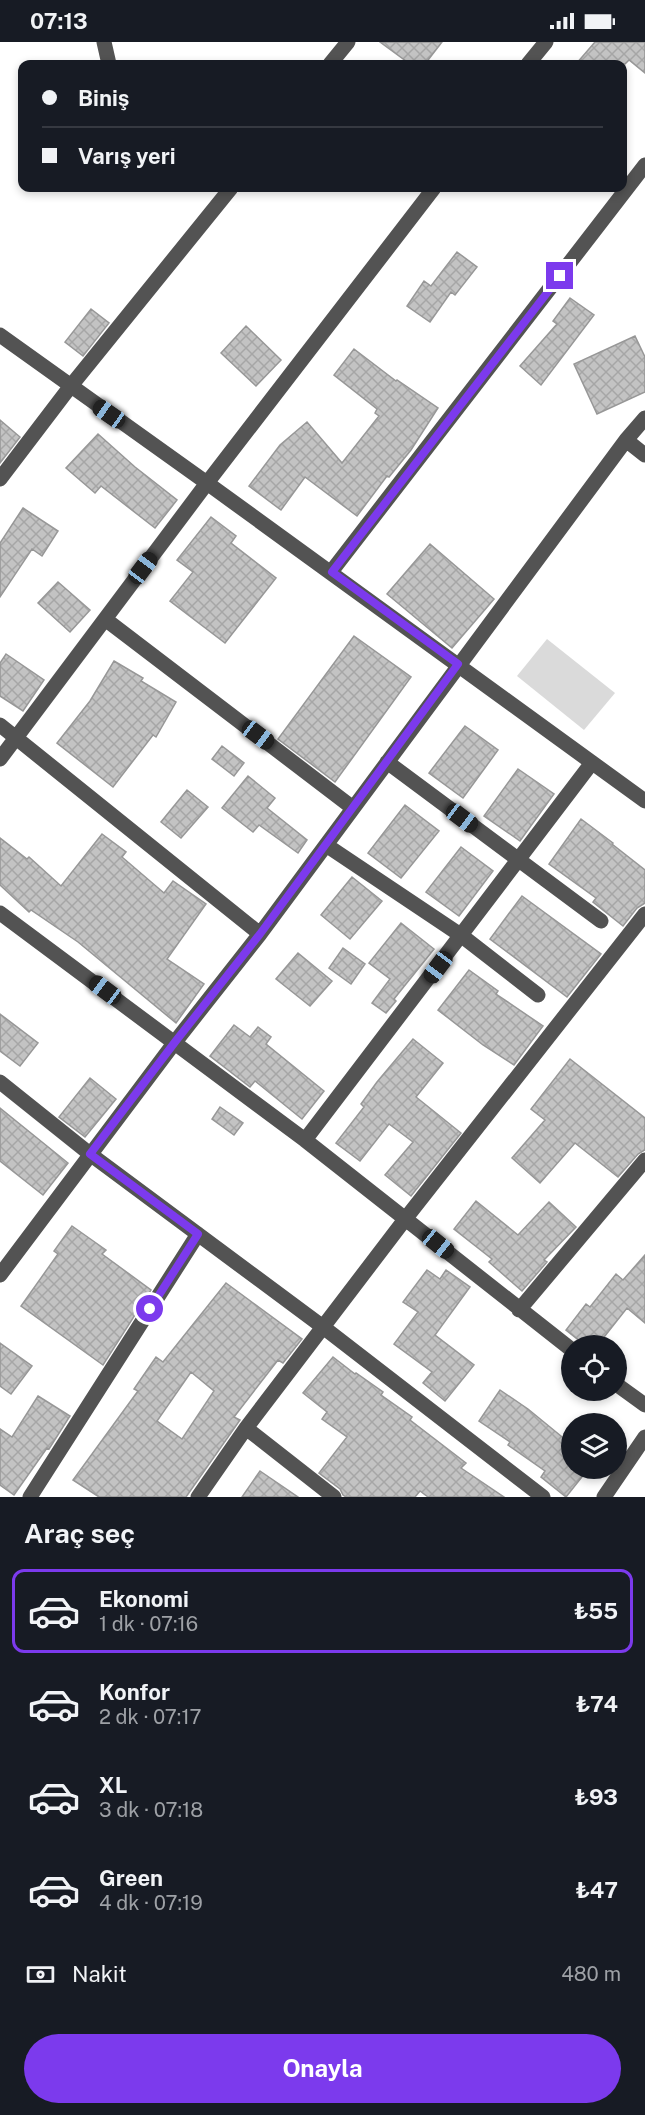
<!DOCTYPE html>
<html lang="tr">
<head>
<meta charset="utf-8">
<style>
  :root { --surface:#171b24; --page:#20242c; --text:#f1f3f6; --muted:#9ea1a6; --line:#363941; --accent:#7c3aed }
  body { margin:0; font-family:"Public Sans",sans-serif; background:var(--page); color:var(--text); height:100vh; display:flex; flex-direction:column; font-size:22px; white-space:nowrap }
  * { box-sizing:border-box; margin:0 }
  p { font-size:20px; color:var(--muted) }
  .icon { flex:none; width:33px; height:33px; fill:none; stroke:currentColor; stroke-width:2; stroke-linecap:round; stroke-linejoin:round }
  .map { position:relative; height:1455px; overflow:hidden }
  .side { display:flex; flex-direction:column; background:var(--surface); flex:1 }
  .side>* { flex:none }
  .top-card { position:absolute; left:18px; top:18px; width:609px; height:132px; border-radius:12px; box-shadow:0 3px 9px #0003; display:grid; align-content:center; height:132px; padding:0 24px; background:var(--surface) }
  .controls { position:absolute; left:561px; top:1293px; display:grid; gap:12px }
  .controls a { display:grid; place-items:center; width:66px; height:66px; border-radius:50%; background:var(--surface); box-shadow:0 3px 9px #0003; font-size:30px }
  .end { position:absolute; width:27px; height:27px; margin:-14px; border:8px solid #7c3aed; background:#fff; box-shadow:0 0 0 3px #fff }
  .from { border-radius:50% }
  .car { position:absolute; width:18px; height:36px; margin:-18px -9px; border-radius:8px; box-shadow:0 0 4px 2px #0007; background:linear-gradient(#222 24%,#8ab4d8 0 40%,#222 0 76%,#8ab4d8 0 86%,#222 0) }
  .top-card b { display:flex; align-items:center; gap:21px; height:57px; font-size:22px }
  .top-card b+b { border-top:2px solid var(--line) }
  .top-card i { width:15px; height:15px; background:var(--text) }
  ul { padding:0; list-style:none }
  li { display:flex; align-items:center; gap:18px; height:84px; margin:0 12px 9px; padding:0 12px; border:3px solid transparent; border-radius:12px }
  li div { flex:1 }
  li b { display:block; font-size:22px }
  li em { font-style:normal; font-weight:700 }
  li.on { border-color:var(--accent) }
  li>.icon { width:54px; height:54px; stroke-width:1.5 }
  h2 { padding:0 24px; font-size:27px; line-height:72px }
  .pay { display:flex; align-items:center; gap:15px; height:66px; padding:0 24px; font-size:22px }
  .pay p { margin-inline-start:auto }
  .button { display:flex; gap:12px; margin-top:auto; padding:12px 24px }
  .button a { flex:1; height:69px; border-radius:36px; background:var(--accent); color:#fff; font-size:24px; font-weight:700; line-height:69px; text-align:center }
  .status { display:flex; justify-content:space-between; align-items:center; height:42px; padding:0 30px; background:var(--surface); direction:ltr }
  .status svg { height:16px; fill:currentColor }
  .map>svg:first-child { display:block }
</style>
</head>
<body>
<div class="status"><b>07:13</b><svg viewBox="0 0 49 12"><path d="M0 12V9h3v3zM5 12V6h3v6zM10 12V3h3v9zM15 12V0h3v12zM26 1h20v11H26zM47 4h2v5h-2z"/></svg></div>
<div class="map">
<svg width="645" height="1455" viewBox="0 0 645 1455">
  <defs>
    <pattern id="building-cross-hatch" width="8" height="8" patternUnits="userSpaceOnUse" patternTransform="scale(1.5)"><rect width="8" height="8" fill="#c3c3c3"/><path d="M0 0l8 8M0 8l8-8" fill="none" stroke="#a6a6a6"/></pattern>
  </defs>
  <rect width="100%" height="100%" fill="#fff"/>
  <path fill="#dadada" d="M547,597l68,54 -31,37 -67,-54z"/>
  <path fill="url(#building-cross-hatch)" stroke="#979797" stroke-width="1.5" fill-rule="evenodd" d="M380,0h62l-17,22h-15z
    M595,0h50v31l-16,-13 -4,4h-49z
    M457,210l20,15 -22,28 -4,-3 -21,30 -23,-16 17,-25 7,5z
    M570,256l24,17 -53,70 -21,-19 37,-42 -4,-3z
    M91,267l18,14 -26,33 -18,-14z
    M246,284l35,34 -25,26 -35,-33z
    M635,294l10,21v35l-48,22 -23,-50z
    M354,307l42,32 1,-1 41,28 -27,42 -22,27 -2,-1 -30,40 -52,-39 -24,33 -32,-24 31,-41 27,-23 35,41 37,-47 -4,-3 2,-4 -43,-34z
    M0,378l20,17 -20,26z
    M98,392l37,33 42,33 -22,28 -54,-42 -6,7 -29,-25z
    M23,466l35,23 -16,25 -10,-7 -32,48v-54z
    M211,475l25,19 -5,7 45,35 -51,65 -55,-42 23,-29 -16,-12z
    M430,502l64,55 -42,49 -65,-54z
    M58,540l32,28 -20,22 -32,-29z
    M354,594l57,41 -76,105 -57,-43z
    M6,612l38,26 -21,31 -23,-15v-33z
    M114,619l29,17 -2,3 35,21 -20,35 -3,-2 -40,52 -56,-44 33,-42z
    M465,684l33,24 -35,48 -34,-25z
    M222,704l22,17 -10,13 -22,-17z
    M518,727l36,25 -34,47 -36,-25z
    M248,734l27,22 -8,10 40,32 -9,13 -39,-28 -6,7 -31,-24z
    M187,748l21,17 -27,31 -20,-16z
    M405,763l34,26 -38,47 -33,-25z
    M581,777l32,24 -1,1 33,26v33l-8,5 -14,18 -30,-24 3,-4 -47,-34z
    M102,792l24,18 -4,5 42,36 9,-12 33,23 -39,55 37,25 -28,39 -98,-81 -47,-32 -2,2 -29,-27v-47l27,21 2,-2 32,29z
    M461,805l32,24 -34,45 -33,-24z
    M352,835l30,24 -32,38 -29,-24z
    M522,854l79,58 -34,43 -77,-58z
    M401,881l33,26 -40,50 2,2 -10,12 -14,-10 18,-24 -21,-16z
    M343,906l22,16 -14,20 -22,-16z
    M298,911l34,28 -22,25 -34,-27z
    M469,928l29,21 -2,3 47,32 -29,39 -31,-20 -45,-35z
    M0,972l38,29 -18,23 -20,-15z
    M234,983l16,12 8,-10 13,10 -5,7 58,47 -22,28 -47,-38 -5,6 -40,-31z
    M413,997l30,24 -27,34 45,36 -50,63 -26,-21 28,-33 -24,-18 -29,37 -24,-18 28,-36 -3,-3 16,-22z
    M570,1017l75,59v32l-7,4 -20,23 -43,-34 -35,40 -28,-25 33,-38 -14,-11z
    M90,1036l26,21 -31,38 -26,-20z
    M220,1065l23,16 -9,12 -22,-16z
    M0,1066l68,55 -25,32 -43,-34z
    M476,1159l42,34 31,-33 27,25 -32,33 3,2 -25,29 -33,-29 3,-3 -38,-30z
    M72,1184l34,24 -4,4 49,36 -48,75 -82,-59 37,-52 -4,-3z
    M645,1213v68l-18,-15 -30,38h-11l-20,-16 20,-26 4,3 26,-33 7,6z
    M427,1228l13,9 6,-9 24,17 -35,48 39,30 -29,36 -22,-18 9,-11 -38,-28 24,-32 -15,-10z
    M226,1241l76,56 -19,24 -5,-3 -44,57 6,3 -54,77h-87l-26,-17 65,-89 -4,-2 22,-32 7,5zM191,1330l23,19 -32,48 -25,-18z
    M0,1301l32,23 -21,28 -11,-8z
    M333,1315l22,17 1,-1 27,19 -2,3 31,22 -2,3 56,43 -5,5 43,29h-76l-8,-6 -5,6h-69l-3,-2 -3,-6 -21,-16 28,-36 -25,-18 5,-7 -24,-19z
    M500,1348l28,19 44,36v23h17l-23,29 -25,-20 4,-6 -37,-26 2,-3 -31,-21z
    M38,1354l32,20 -21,33 -2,-1 -33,47 -14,-10v-56l12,8z
    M260,1429l38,26h-56z"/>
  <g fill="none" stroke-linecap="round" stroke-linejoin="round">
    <path stroke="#535353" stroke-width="15" d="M104,0l5,22
      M330,22l18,-22
      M528,22l18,-22
      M0,293l207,148 227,-295
      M626,398l19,15
      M0,437l70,-92 161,-199
      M331,530l314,-407
      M105,577l248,189
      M0,683l260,209
      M0,717l207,-276 438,318
      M387,720l214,159
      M326,803l136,91 76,59
      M0,871l305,227 267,210
      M0,1040l90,72 233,173 220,170
      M305,1098l286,-376
      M0,1233l175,-233 85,-108 366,-494 19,-22
      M519,1268l126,-150
      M616,1342l29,21
      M246,1386l88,69
      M30,1455l168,-263
      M198,1455l48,-69 160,-210 239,-304
      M604,1455l41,-60"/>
  </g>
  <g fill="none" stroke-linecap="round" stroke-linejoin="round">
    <path stroke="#7c3aed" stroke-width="8" d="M150,1267l48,-75 -108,-80 85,-112 85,-108 198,-270 -126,-92 228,-296"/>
  </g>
</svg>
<div class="controls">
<a><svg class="icon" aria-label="locate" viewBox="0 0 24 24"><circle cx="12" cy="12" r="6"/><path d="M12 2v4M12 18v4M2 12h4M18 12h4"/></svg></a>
<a><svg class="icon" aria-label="layers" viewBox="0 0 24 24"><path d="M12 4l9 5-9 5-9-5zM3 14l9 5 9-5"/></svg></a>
</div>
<i class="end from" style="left:150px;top:1267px"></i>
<i class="end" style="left:560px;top:234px"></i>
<i class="car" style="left:109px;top:372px;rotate:305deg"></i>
<i class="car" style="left:143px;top:526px;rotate:37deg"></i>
<i class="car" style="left:258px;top:693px;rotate:127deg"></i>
<i class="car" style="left:462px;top:776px;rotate:127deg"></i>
<i class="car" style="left:438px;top:925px;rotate:217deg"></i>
<i class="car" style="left:105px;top:948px;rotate:307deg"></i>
<i class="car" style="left:438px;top:1202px;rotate:129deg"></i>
<div class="top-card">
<b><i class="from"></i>Biniş</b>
<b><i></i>Varış yeri</b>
</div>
</div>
<section class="side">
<h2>Araç seç</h2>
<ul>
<li class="on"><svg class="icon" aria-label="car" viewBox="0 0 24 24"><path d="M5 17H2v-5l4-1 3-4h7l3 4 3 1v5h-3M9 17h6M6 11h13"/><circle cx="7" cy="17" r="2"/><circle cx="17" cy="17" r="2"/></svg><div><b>Ekonomi</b><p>1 dk · 07:16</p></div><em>₺55</em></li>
<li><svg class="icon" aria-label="car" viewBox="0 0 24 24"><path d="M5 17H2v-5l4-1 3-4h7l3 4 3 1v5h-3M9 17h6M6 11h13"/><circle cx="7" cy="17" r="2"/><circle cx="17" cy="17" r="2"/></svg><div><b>Konfor</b><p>2 dk · 07:17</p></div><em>₺74</em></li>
<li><svg class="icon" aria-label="car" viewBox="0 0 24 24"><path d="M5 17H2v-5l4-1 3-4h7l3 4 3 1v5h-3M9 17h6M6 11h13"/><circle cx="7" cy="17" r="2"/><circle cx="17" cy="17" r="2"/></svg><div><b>XL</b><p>3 dk · 07:18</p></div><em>₺93</em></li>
<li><svg class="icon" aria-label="car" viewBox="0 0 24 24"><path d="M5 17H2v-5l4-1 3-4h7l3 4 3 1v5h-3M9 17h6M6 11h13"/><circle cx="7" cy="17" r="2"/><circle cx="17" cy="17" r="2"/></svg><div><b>Green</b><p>4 dk · 07:19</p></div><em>₺47</em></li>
</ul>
<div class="pay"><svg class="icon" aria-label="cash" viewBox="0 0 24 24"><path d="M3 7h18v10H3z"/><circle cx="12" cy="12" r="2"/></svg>Nakit<p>480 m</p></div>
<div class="button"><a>Onayla</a></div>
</section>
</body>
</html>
